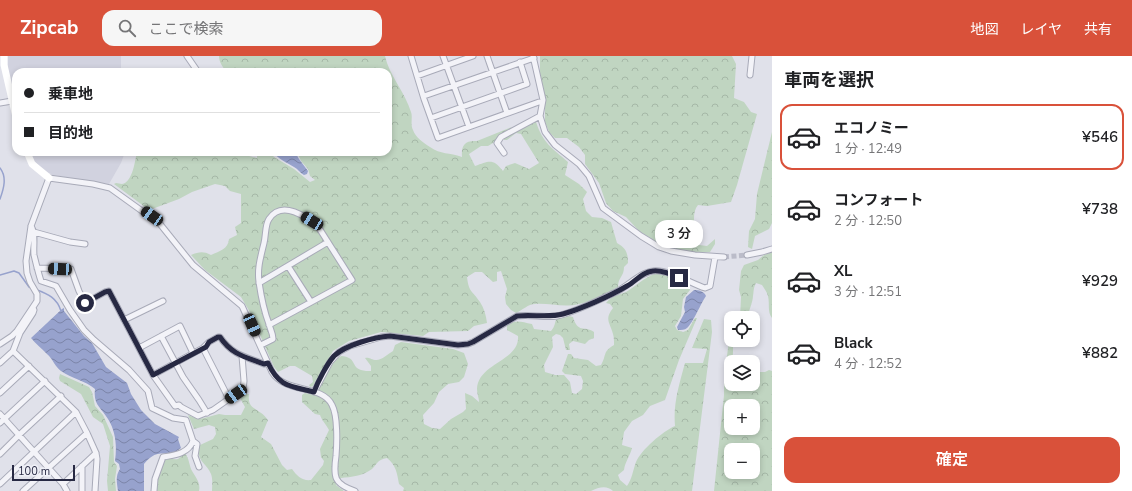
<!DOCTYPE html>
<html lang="ja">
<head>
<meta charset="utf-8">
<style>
  :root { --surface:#fff; --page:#f6f6f6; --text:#202124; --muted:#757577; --line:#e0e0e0; --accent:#d9513a }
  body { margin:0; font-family:"Nunito Sans","Noto Sans JP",sans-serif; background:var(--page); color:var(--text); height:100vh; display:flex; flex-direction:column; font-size:15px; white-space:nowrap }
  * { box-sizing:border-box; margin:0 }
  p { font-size:13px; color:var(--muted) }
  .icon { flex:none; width:22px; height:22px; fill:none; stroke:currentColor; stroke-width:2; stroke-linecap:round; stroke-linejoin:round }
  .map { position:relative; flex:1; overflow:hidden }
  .side { display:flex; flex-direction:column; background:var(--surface); width:360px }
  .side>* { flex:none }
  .top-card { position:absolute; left:12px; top:12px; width:380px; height:88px; border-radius:12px; box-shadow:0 2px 6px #0003; display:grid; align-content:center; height:88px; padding:0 12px; background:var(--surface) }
  .tools { position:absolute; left:724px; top:255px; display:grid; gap:8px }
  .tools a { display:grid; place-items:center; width:36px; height:36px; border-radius:8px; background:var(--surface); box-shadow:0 2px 6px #0003; font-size:20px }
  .scale { position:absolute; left:12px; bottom:10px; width:63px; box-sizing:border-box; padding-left:4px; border:2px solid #272943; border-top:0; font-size:11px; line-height:14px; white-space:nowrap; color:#272943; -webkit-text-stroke:3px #eff0f7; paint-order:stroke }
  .end { position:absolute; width:18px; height:18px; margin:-9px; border:5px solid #272943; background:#fff; box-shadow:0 0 0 2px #fff }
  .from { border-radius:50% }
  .bubble { position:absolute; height:28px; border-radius:12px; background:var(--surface); box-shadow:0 2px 6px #0003; font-size:13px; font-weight:600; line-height:28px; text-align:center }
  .car { position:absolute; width:12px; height:24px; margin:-12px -6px; border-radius:5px; box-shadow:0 0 3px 1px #0007; background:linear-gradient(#222 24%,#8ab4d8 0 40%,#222 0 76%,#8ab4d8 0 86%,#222 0) }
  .top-card b { display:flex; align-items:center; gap:14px; height:38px; font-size:15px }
  .top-card b+b { border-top:1px solid var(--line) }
  .top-card i { width:10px; height:10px; background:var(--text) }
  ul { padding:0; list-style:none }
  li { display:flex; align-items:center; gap:12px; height:66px; margin:0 8px 6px; padding:0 4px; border:2px solid transparent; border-radius:12px }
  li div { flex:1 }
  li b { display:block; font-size:15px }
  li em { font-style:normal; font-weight:600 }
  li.active { border-color:var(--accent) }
  li>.icon { width:36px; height:36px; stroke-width:1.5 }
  h2 { padding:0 12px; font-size:18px; line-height:48px }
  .primary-button { display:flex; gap:8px; margin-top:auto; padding:8px 12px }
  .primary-button a { flex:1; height:46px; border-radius:12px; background:var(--accent); color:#fff; font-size:16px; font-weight:600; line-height:46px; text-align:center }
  header { display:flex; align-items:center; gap:24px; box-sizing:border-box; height:56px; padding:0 20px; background:var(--accent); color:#fff }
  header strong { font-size:19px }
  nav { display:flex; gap:22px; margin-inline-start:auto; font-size:14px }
  .search { width:280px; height:36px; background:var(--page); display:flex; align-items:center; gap:10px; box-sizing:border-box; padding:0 14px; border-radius:12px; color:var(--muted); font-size:15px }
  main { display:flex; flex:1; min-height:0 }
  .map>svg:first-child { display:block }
</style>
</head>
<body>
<header>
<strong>Zipcab</strong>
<div class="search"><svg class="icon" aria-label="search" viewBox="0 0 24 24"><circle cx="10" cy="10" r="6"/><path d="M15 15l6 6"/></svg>ここで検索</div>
<nav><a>地図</a><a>レイヤ</a><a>共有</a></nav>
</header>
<main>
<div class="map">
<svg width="772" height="435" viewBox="0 0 772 435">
  <defs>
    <pattern id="forest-crowns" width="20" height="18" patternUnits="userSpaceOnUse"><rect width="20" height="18" fill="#c0d5c1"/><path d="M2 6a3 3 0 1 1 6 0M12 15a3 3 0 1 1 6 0" fill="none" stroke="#a5b7a7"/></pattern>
    <pattern id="water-waves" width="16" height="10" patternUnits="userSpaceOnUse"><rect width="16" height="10" fill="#97a2cd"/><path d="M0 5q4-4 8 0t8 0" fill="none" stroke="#7b84a8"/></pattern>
  </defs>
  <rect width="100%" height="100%" fill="#e0e1ea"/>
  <path fill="#d1d2df" d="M8,0h113v16h-105v31l-8,-30z
    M30,96h95l-4,11 -12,21 -56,-9 -8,-4 -7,-6 -6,-7z"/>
  <path fill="url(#forest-crowns)" fill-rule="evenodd" d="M219,0h166c4,19 20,36 26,56 2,5 -1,12 2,18 2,7 11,13 17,17 11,8 19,5 32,10 -1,-12 3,-17 15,-16l35,-14 -14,13 -10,6h-7l-12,8 6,12c14,-5 18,-8 28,5l3,-5 9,-3 14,6 10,-6 -18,-29 -5,-1 -9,7h-3v-4l21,-10 11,-4c7,21 16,26 32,40l-3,13 14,9 8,8 -4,7 3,12 6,6 10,1 9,4 6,21c9,5 11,10 11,20l-4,4c0,10 -6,10 -6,20 -12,6 -26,14 -39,17 -15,4 -29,-1 -44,0 -7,0 -12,6 -19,9l-5,-3 -5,-6 -1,-7 2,-8 -6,-18 -4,1v9l-4,1 -11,-10h-7l-8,5c2,16 5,13 13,25 4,6 6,13 7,21l-13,3 -6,5 -39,1 -6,4 -42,-4 -32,9 -16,10 -19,35 -4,1 -1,-2 4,-3 -1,-6 -17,-10h-5l-12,6 -4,-5 -23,-53 -10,-17 -36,-27 -14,-15c8,-3 12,-4 20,0 9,-4 17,-6 18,-16l8,-4 -2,-8 6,-4v-29l-11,-3 -5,-5 -10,-2 -23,8 -13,7 -27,10 -7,-2 -31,-23 2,-1c2,0 4,1 6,1 11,-2 13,-24 15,-32h109l3,4 8,2v-6h13l4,5 20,12 16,13 5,-2 -5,-4 -2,-7 -7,-8 -4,-9h91v-80h-161c-4,-4 -8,-10 -8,-16z
    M540,0h192l4,8 -2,34 10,4 7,10 6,2 -20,71 -6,17 -24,4 -9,-1c-8,9 -2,29 1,40l8,1 8,-7v5l-5,8h-16l-18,-3 -16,-5 -21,-13 -13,-14 -13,-6 -7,-8 -7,-20 -14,-19v-9l-6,-8 -12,-9h-12l-6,-6 -4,-10v-21l-5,-25z
    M772,76v91l-3,6 -14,7 -3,13 -4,-2 1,-16 6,-12 2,-25z
    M772,196v66c-5,-7 -2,-13 -4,-22 -1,-4 -4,-8 -6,-11l-6,-2c-3,6 -2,8 -3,13 0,5 -5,19 -7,22h-6l1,-21 -2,-7 2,-19 3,-6 14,-5 6,-5z
    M654,218c9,-1 15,3 22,6l2,5h11l1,5 -7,9 -2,17 -6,10 2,4 6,2 5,-2 7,-12h2l-18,42 -14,40 -15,6 -7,9 -11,6 -8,11 -2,13 10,3c-2,8 -7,14 -8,22l-6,5 2,5 7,6c5,-7 6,-16 9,-24 5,-12 27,-31 39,-36 -2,-22 4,-41 10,-63h18l4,-14 -15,-1 12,-29 7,1 1,12 -20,159h-79c-6,-6 -14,-4 -22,0h-188l1,-3 -5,-4c-2,-11 -3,-19 -12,-26 -10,2 -9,5 -15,11 -9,7 -21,8 -31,9l-5,7 8,6h-132c0,-5 1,-12 -1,-17 -5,-12 -16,-13 -11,-29l13,-6 3,-5 -1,-7 -6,-2 -15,4 -6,-14 10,4 6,-1 15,-4 6,1h16l4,-8 -5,-9 2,-3 7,-1c-2,17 10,13 19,26l-7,17 10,7 11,21 5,5 5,-1c5,7 10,12 19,11l12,-15 1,-4 -3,-4 -1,-8 9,-19c-3,-6 -7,-9 -9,-15l-5,-1 -13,-12v-7l3,-2 10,2 19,-33 7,-6c16,1 10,11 20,14 3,1 7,1 10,1v-5l-6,-8c4,-1 5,1 10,2 6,1 13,-6 18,-9l2,-6 6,-3 52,7 11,4 4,11 -4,13 -5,5 -11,2 -9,8 -5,11 -11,12 1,9 8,4 8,1 11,-10 12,-7 3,-3 -1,-16 7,3 7,6c0,-4 -2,-8 -2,-13 1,-26 43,-28 41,-53l-11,-6v-5c10,-6 14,-3 25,-1l2,5 17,2c5,-6 3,-8 6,-13l12,-2 4,1c5,17 11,8 21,15v6l-5,2 -4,4 -12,-3 -4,3 1,6h-4l-3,-12 -3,-3 -4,-1 -4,3 1,10 -9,18 1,7 10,3h9l6,7 2,11 4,1 6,-5 1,-8 -2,-5 -16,-2 -3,-3 6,-17h3l3,4 14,2 8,6 5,-1c6,-10 1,-13 13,-20 0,-4 0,-8 -1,-11 -3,-12 -9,-14 0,-26l-3,-4 -4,-1c5,-7 13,-8 20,-11 10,-6 18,-14 28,-18z
    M731,270v14h2c0,10 1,23 -5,31l1,5h2v8h22v-12h12l4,-2 3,1v120h-58l10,-96v-17zM731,350h22v22h-22zM731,394h22v22h-22z
    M60,318l29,13 3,5 3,14 8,9 10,22 1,25 3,4 -2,13 1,12h-8l-1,-10 3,-35 -7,-22 -10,-7 -12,-23 -21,-13 -1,-3z
    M185,397c4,6 4,10 6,16 4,8 10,13 8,22h-43c1,-7 2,-28 9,-31 3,-2 9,0 13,-1z"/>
  <path fill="url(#water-waves)" d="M273,96h22l4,7 9,12 -1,3 -3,1c-4,-2 -6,-6 -10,-8 -8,-5 -16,-8 -21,-15z
    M694,234c5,0 10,1 12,6 -5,7 -13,27 -19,32 -2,2 -6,2 -9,2l-1,-3 8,-15 -1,-5 2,-10z
    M64,252v3l20,25 8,7 14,24 21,16 4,11 10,16 14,14 24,13 -1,2 3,9 -7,5c-15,1 -19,-2 -30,11v27h-26c-1,-8 -3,-15 2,-22l-1,-5 -4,-3c2,-15 1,-29 -7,-42 -7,-12 -15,-14 -13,-30 -9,-8 -24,-11 -34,-18 -6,-4 -8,-12 -14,-17 -6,-6 -11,-10 -16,-16l31,-29z"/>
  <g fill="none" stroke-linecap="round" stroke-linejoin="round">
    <path stroke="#97a2cd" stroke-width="1.5" d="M0,112c7,9 4,20 0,31
      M0,219l14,-4 5,2 10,14 2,1
      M37,234c11,4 20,8 24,21"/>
    <path stroke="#bbbcc9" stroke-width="5" stroke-dasharray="5 2.5" stroke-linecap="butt" d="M724,201l23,-2"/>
    <defs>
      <path id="street" d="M187,0l11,16
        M411,0l13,43 14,39 101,-36
        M443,0l26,71
        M487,0l20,57
        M533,0l10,44 -3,16 5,16 10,13 24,19 10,12 14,32 38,28 18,11 12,4 24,4 29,2
        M750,19l2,-19
        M417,20l56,-20
        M424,40l110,-38
        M0,47l12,-2
        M431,62l96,-34 -7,-22
        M504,97l-7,-10 4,-6 39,-21
        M31,170c5,7 2,20 3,29 2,8 4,17 7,26l15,5 14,24 14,20 10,10 35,30 19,21 4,17 21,10 13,2 7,21c-5,13 -19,14 -30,16l-8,22 -1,12
        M34,176l36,10 15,2
        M747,199l15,-3 10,-3
        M288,210l23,36
        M37,212l34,1 8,22 6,12 20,-11 4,-1 44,84 22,31 4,-1 2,2 17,9 15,-6 30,-21 1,-8 -2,-25
        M259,227l69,-41
        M124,264l39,-19
        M161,280l22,41 16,23 8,13
        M0,288l12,-8 5,-5 20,-30v-7l-7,-12 -3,-9 -1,-12 5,-35 18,-48 44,6 17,4 50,36 33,41 49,41 30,66c13,22 50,12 60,33 6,11 5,39 4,51 -3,21 -2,28 19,35
        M261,289l12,-6c0,-6 -3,-10 -4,-15 -5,-13 -8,-28 -10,-42 -2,-14 2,-26 5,-39 2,-8 1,-18 5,-24 13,-20 38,-2 50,9l33,52 -83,45
        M139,292l41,-22 13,27
        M203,292l26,51
        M13,295l63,61 11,21 9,20 1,6 -2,32
        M0,307l13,-12 7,-18 13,-20 1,-3 -1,-2
        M153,319l50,-27 6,-6 9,-5h2c12,18 26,20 44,27l4,-1
        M314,336l16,-30 9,-10 11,-6 31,-9 9,-1 68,9 10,-1 5,-2 44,-26c13,-2 27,2 40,0 19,-4 42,-16 59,-24 12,-6 25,-20 37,-21 15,-2 37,12 52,17l5,-2 5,-29
        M0,337l29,-27
        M0,358l63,70 4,7
        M0,367l45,-42
        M193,385l4,3 -2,12 4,11
        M0,398l19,-19 42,-39
        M82,410v25
        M0,428l76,-72
        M63,428l33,-31
        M23,435l64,-58"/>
    </defs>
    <use href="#street" stroke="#a8aab8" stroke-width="7"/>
    <use href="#street" stroke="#f3f3f8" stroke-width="5"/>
    <path stroke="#fff" stroke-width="7" d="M4,0v9l12,52
      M27,96l5,12 17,14"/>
  </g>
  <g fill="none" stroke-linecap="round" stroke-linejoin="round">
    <path stroke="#272943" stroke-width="5" d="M85,247l20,-11 4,-1 44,84 53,-28 3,-5 9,-5h2c12,18 26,20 44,27l4,-1c11,24 22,23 46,29 4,-11 13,-28 20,-36 11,-11 41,-19 56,-20l68,9 10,-1 5,-2 44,-26c15,-2 31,2 46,-2 18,-5 47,-18 64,-28 9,-5 15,-14 26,-15 9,-1 18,3 26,7"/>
  </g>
</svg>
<div class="tools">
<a><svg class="icon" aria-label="locate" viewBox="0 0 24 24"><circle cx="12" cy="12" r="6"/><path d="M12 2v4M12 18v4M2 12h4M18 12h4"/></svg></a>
<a><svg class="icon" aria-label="layers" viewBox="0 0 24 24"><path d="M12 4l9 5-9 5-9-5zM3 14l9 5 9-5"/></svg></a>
<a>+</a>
<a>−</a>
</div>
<div class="scale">100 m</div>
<i class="end from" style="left:85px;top:247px"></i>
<i class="end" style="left:679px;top:222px"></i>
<div class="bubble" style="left:655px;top:164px;width:48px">3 分</div>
<i class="car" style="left:152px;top:160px;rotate:305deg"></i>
<i class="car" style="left:312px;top:165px;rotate:301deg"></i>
<i class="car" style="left:60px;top:213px;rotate:273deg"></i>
<i class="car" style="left:252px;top:269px;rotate:156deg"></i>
<i class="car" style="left:236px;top:338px;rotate:235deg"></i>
<div class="top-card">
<b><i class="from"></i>乗車地</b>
<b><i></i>目的地</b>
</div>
</div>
<section class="side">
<h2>車両を選択</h2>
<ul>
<li class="active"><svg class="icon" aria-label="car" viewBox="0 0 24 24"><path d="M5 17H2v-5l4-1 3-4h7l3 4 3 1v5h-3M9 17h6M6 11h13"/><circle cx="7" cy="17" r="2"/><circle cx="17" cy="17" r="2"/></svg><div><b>エコノミー</b><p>1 分 · 12:49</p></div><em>¥546</em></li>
<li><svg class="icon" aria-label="car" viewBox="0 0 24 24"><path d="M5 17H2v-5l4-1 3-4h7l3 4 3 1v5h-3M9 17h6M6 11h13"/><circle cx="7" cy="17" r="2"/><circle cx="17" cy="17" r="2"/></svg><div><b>コンフォート</b><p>2 分 · 12:50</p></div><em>¥738</em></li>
<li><svg class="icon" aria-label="car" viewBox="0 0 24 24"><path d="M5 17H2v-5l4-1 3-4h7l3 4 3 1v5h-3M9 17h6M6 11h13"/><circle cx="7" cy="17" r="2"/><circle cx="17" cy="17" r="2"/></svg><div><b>XL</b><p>3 分 · 12:51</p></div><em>¥929</em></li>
<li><svg class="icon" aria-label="car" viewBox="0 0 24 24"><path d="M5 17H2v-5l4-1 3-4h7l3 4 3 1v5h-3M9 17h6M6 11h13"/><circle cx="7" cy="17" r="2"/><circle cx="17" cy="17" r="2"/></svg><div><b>Black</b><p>4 分 · 12:52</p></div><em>¥882</em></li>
</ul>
<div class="primary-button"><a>確定</a></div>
</section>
</main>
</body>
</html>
